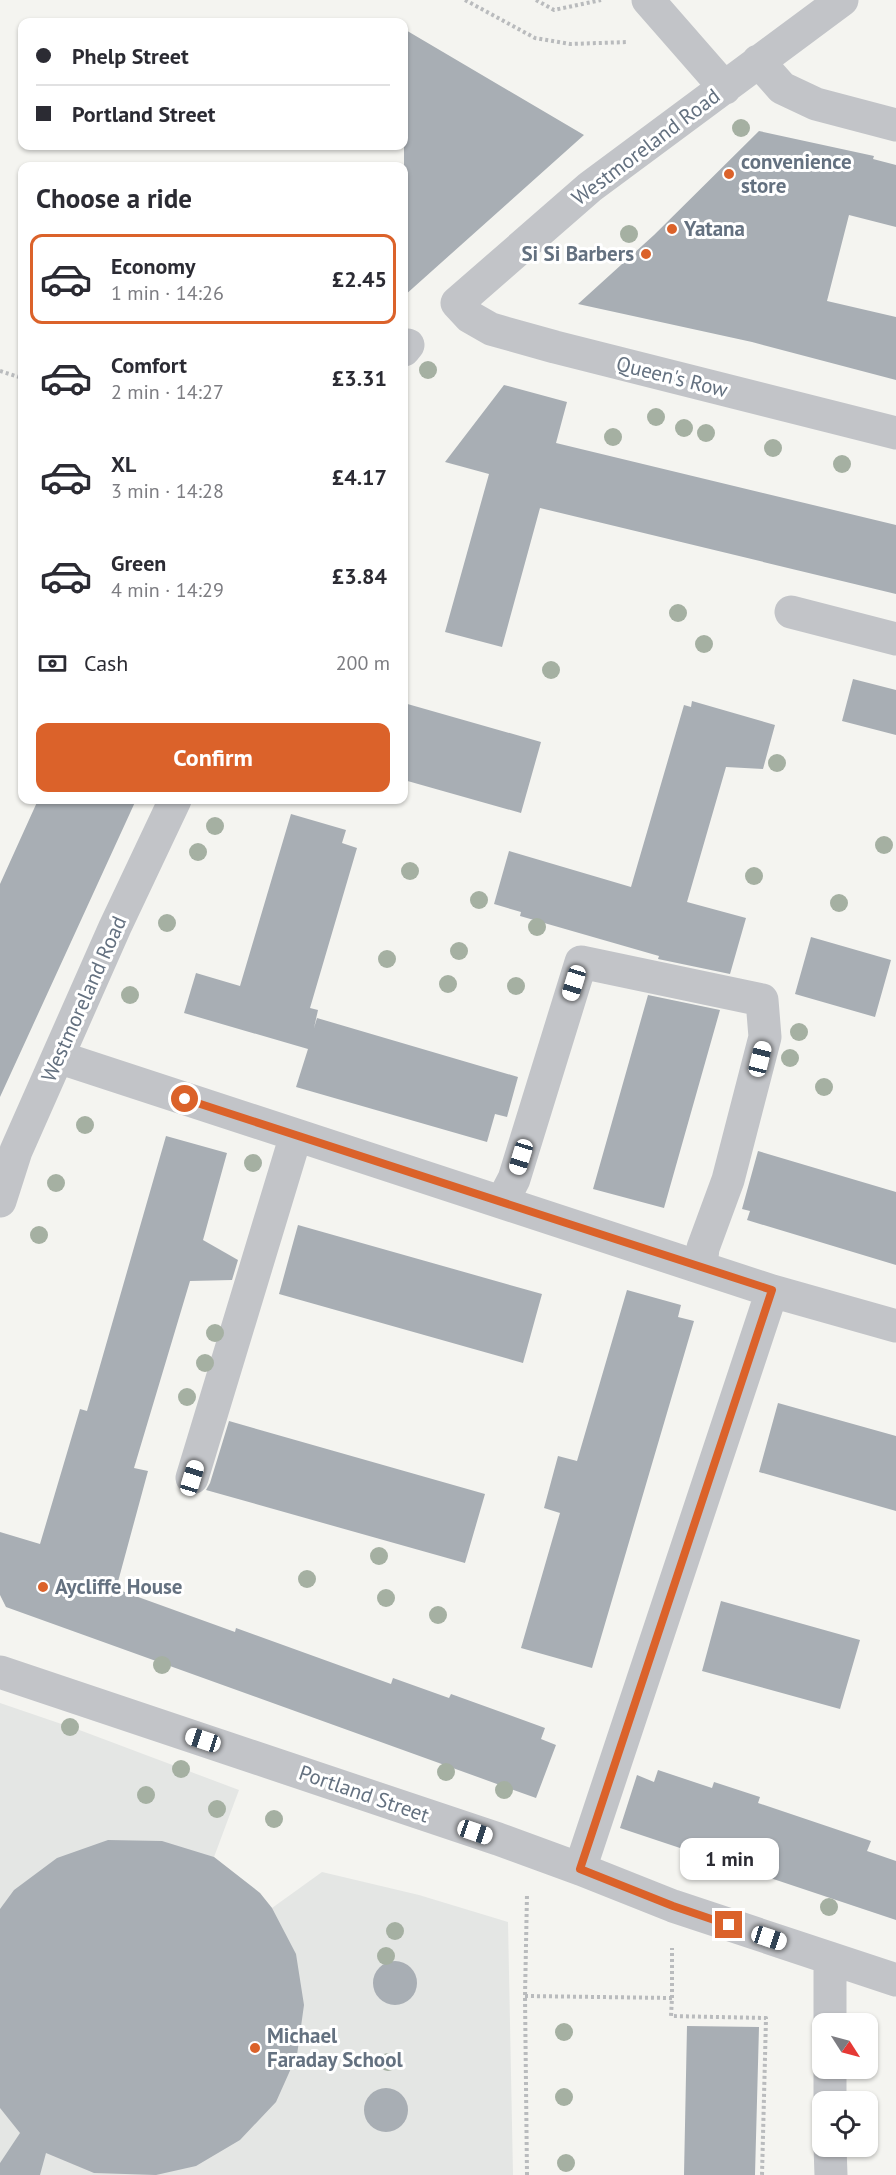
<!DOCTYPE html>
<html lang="en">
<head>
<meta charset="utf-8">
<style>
  :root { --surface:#fff; --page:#f2f2f3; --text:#2b2b33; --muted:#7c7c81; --line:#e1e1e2; --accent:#db622a }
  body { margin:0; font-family:"PT Sans",sans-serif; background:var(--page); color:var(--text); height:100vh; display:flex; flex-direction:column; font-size:22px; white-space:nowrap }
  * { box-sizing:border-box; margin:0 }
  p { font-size:20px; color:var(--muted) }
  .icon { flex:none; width:33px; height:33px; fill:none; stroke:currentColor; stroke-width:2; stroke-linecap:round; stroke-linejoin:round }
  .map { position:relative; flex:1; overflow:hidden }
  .drawer { position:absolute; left:18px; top:162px; width:390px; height:642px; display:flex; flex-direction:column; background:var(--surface); border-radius:12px; box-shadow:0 2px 4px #0004 }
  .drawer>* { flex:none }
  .hud { position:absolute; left:18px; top:18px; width:390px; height:132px; border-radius:12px; box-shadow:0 2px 4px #0004; display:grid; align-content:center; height:132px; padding:0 18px; background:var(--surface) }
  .needle { width:39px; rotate:126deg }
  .fabs { position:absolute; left:812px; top:2013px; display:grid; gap:12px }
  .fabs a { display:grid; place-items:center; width:66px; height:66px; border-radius:12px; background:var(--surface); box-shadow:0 2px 4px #0004; font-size:30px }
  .end { position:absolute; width:27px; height:27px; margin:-14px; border:8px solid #db622a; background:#fff; box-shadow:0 0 0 3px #fff }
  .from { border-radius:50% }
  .bubble { position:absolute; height:42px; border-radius:12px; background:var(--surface); box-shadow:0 2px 4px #0004; font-size:20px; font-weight:700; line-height:42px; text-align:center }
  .car { position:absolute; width:18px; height:36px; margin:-18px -9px; border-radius:8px; box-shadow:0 0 4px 2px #0007; background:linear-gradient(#fff 24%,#345 0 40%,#fff 0 76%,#345 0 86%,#fff 0) }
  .hud b { display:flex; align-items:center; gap:21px; height:57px; font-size:22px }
  .hud b+b { border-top:2px solid var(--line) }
  .hud i { width:15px; height:15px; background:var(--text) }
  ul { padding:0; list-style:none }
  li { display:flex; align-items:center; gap:18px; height:90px; margin:0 12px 9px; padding:0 6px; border:3px solid transparent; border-radius:12px }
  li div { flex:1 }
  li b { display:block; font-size:22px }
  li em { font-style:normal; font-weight:700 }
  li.on { border-color:var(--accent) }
  li>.icon { width:54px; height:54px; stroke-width:1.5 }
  h2 { padding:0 18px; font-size:27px; line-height:72px }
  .pay { display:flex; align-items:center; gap:15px; height:66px; padding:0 18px; font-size:22px }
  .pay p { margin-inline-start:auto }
  .button { display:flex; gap:12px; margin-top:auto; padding:12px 18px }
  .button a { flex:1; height:69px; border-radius:12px; background:var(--accent); color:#fff; font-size:24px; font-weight:700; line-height:69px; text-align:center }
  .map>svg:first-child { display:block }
</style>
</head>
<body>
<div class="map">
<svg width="896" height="2175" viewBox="0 0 896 2175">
  <rect width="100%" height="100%" fill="#f4f4f0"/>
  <path fill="#e4e6e4" d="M0,1703l82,28 157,59 -25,67 46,36 12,15 50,-36 97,23 89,27 5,253h-513z"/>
  <path fill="#a8aeb4" d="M404,29l180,106 -180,161z
    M759,131l115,25 -1,3 23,6v62l-47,-12 -22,86 69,16v63l-144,-38 -174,-38 76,-69z
    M504,385l63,17 -11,41 340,82v69l-356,-86 -38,139 -57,-15 44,-158 -44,-12z
    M853,679l43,11v45l-54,-14z
    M692,701l83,24 -12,44 -37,-2 -39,135 59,16 -16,56 -72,-15 1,-3 -139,-40 1,-4 -27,-8 15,-53 122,36 53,-182 7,2z
    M404,703l137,39 -20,71 -117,-33z
    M38,800h98l-136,297v-213z
    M291,814l55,16 -4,13 15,5 -47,160 8,2 -4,18 3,-10 201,59 -11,40 -12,-3 -8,28 -191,-55 12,-38 -124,-36 12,-40 44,13z
    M811,937l80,23 -16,57 -80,-23z
    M648,995l72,15 -56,198 -71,-19z
    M166,1136l61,17 -24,87 35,20 -6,20 -42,1 -56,187 14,3 -32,118 119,43 1,-4 155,56 2,-6 56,20 2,-4 94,34 -4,11 15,6 -20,53 -530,-191 -6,-12v-63l40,12 40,-135 7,2z
    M758,1151l138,41v73l-149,-45 3,-9 -8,-2z
    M298,1225l244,69 -19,69 -244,-69z
    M627,1290l54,15 -3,12 16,4 -102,347 -71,-20 39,-135 -16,-5 14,-52 19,5z
    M778,1403l118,33v75l-137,-39z
    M229,1421l256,73 -20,69 -259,-73 4,-7z
    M721,1601l139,39 -20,69 -138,-38z
    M658,1770l54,18 2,-6 46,15 -2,6 113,38 -4,10 29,10v59l-276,-92 17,-53 17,7z
    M108,1840l54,1 52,16 46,36 12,15 24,46 8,51 -7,50 -21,47 -36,38 -44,26 -40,9 -62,-2 -48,-20 -6,22h-40v-12l20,-30 -20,-25v-199l14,-19 43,-32z
    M373 1983a22 22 0 1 1 44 0a22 22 0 1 1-44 0Z
    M687,2026l72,1 -4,148h-71z
    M364 2110a22 22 0 1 1 44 0a22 22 0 1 1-44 0Z"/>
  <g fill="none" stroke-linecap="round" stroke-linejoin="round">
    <path stroke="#b9bbbd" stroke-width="4" stroke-dasharray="3 3" stroke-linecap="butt" d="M465,0l70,38 35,6 58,-2
      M536,0l18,10 47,-10
      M0,371l22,7
      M525,1996l147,2 -1,18 95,2 -4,157
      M672,1998v-50
      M527,2175l-2,-179 2,-102"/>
    <path stroke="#c2c4c8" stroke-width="33" d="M648,0l77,88
      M842,0l-252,187 -133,116 13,14 21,12 64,18 341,86
      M758,61l24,27 34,16 80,21
      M404,350l4,-5
      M791,612l105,27
      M58,1057l714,234 124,35
      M0,1201l16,-50 99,-224 60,-127
      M502,1202l12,-23 67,-217 181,38 3,37 -37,143 -25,68 -2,18
      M192,1478l104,-343
      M0,1672l498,167 82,30 93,37 223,74
      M580,1869l192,-578
      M830,1958v66
      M830,2068v34
      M830,2146l1,29"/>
  </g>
  <g fill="#a5b0a2">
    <circle cx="741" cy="128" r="9"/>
    <circle cx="629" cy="234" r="9"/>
    <circle cx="428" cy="370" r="9"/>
    <circle cx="656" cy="417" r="9"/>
    <circle cx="684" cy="428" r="9"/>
    <circle cx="706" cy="433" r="9"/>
    <circle cx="613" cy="437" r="9"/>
    <circle cx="773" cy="448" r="9"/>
    <circle cx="842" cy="464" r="9"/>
    <circle cx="678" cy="613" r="9"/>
    <circle cx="704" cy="644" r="9"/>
    <circle cx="551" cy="670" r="9"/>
    <circle cx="777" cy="763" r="9"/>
    <circle cx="215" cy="826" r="9"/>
    <circle cx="884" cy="845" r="9"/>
    <circle cx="198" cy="852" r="9"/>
    <circle cx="410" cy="871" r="9"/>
    <circle cx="754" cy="876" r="9"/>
    <circle cx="479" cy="900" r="9"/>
    <circle cx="839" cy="903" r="9"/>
    <circle cx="167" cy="923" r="9"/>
    <circle cx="537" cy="927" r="9"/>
    <circle cx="459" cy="951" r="9"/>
    <circle cx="387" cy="959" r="9"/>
    <circle cx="448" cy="984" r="9"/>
    <circle cx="516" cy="986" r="9"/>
    <circle cx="130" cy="995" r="9"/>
    <circle cx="799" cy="1032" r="9"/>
    <circle cx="790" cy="1058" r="9"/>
    <circle cx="824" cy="1087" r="9"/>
    <circle cx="85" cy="1125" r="9"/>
    <circle cx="253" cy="1163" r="9"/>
    <circle cx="56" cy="1183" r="9"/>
    <circle cx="39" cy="1235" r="9"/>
    <circle cx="215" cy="1333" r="9"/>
    <circle cx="205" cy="1363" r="9"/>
    <circle cx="187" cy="1397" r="9"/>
    <circle cx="379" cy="1556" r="9"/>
    <circle cx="307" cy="1579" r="9"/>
    <circle cx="386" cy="1598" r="9"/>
    <circle cx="438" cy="1615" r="9"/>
    <circle cx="162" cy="1665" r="9"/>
    <circle cx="70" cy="1727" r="9"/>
    <circle cx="181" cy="1769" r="9"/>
    <circle cx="446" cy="1772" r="9"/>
    <circle cx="504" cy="1790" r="9"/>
    <circle cx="146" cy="1795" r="9"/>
    <circle cx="217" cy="1809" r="9"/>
    <circle cx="274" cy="1819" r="9"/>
    <circle cx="829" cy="1907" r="9"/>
    <circle cx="395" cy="1931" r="9"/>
    <circle cx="386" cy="1956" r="9"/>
    <circle cx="564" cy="2032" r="9"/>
    <circle cx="388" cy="2062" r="9"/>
    <circle cx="564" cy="2097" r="9"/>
    <circle cx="566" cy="2163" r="9"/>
  </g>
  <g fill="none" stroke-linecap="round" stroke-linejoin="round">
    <path stroke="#db622a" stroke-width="8" d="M185,1099l587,191 -192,579 93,37 56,19"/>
  </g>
  <g fill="#db622a" stroke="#fff" stroke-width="2">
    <circle cx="729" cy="174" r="6"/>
    <circle cx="672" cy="229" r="6"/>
    <circle cx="646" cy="254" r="6"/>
    <circle cx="43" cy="1587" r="6"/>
    <circle cx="255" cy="2048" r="6"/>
  </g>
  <g text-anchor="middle" stroke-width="6" stroke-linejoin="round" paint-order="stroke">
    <g font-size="21" fill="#647180" stroke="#fff">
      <text transform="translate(646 147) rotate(-37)" y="7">Westmoreland Road</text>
      <text transform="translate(672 377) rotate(14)" y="7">Queen's Row</text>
      <text transform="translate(84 999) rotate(-66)" y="7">Westmoreland Road</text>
      <text transform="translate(364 1794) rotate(19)" y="7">Portland Street</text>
    </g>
    <g font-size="21" font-weight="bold" fill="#647180" stroke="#fff" text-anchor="start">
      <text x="741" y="169">convenience<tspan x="741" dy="24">store</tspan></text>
      <text x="684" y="236">Yatana</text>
      <text x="634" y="261" text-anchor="end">Si Si Barbers</text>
      <text x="55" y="1594">Aycliffe House</text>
      <text x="267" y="2043">Michael<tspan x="267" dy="24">Faraday School</tspan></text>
    </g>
  </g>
</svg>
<div class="fabs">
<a><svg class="needle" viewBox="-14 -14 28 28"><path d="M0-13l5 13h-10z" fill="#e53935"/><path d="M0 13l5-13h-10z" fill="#7c7c81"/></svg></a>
<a><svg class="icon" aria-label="locate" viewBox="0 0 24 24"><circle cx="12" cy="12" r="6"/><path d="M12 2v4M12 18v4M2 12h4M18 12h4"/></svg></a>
</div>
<i class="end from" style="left:185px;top:1099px"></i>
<i class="end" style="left:729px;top:1925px"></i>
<div class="bubble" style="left:680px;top:1838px;width:99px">1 min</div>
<i class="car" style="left:574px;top:983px;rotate:197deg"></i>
<i class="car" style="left:760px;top:1059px;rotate:14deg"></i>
<i class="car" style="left:521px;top:1157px;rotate:197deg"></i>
<i class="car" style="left:192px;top:1478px;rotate:17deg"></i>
<i class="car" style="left:203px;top:1740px;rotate:288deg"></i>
<i class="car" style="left:475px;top:1832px;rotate:109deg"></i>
<i class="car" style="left:769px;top:1938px;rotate:108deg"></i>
<div class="hud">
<b><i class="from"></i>Phelp Street</b>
<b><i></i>Portland Street</b>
</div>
<section class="drawer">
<h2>Choose a ride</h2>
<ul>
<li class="on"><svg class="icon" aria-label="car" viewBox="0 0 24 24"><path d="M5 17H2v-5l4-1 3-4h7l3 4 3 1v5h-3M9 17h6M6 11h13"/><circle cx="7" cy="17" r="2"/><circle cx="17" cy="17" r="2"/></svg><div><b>Economy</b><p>1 min · 14:26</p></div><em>£2.45</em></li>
<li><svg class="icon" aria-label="car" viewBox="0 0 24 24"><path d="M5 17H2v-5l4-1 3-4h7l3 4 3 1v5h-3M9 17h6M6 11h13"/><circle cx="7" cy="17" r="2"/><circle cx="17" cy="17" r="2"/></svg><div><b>Comfort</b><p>2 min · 14:27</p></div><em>£3.31</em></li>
<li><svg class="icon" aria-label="car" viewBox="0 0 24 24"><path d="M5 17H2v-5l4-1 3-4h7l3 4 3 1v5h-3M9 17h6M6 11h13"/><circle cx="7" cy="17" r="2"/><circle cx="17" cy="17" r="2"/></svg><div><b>XL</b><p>3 min · 14:28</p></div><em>£4.17</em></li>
<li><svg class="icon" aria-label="car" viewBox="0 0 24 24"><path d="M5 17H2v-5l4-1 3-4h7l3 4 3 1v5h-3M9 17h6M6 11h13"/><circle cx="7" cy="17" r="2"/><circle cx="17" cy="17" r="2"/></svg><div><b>Green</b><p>4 min · 14:29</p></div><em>£3.84</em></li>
</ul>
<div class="pay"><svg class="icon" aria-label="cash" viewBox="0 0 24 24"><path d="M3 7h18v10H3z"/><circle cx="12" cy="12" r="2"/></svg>Cash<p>200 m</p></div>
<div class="button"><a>Confirm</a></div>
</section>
</div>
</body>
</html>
